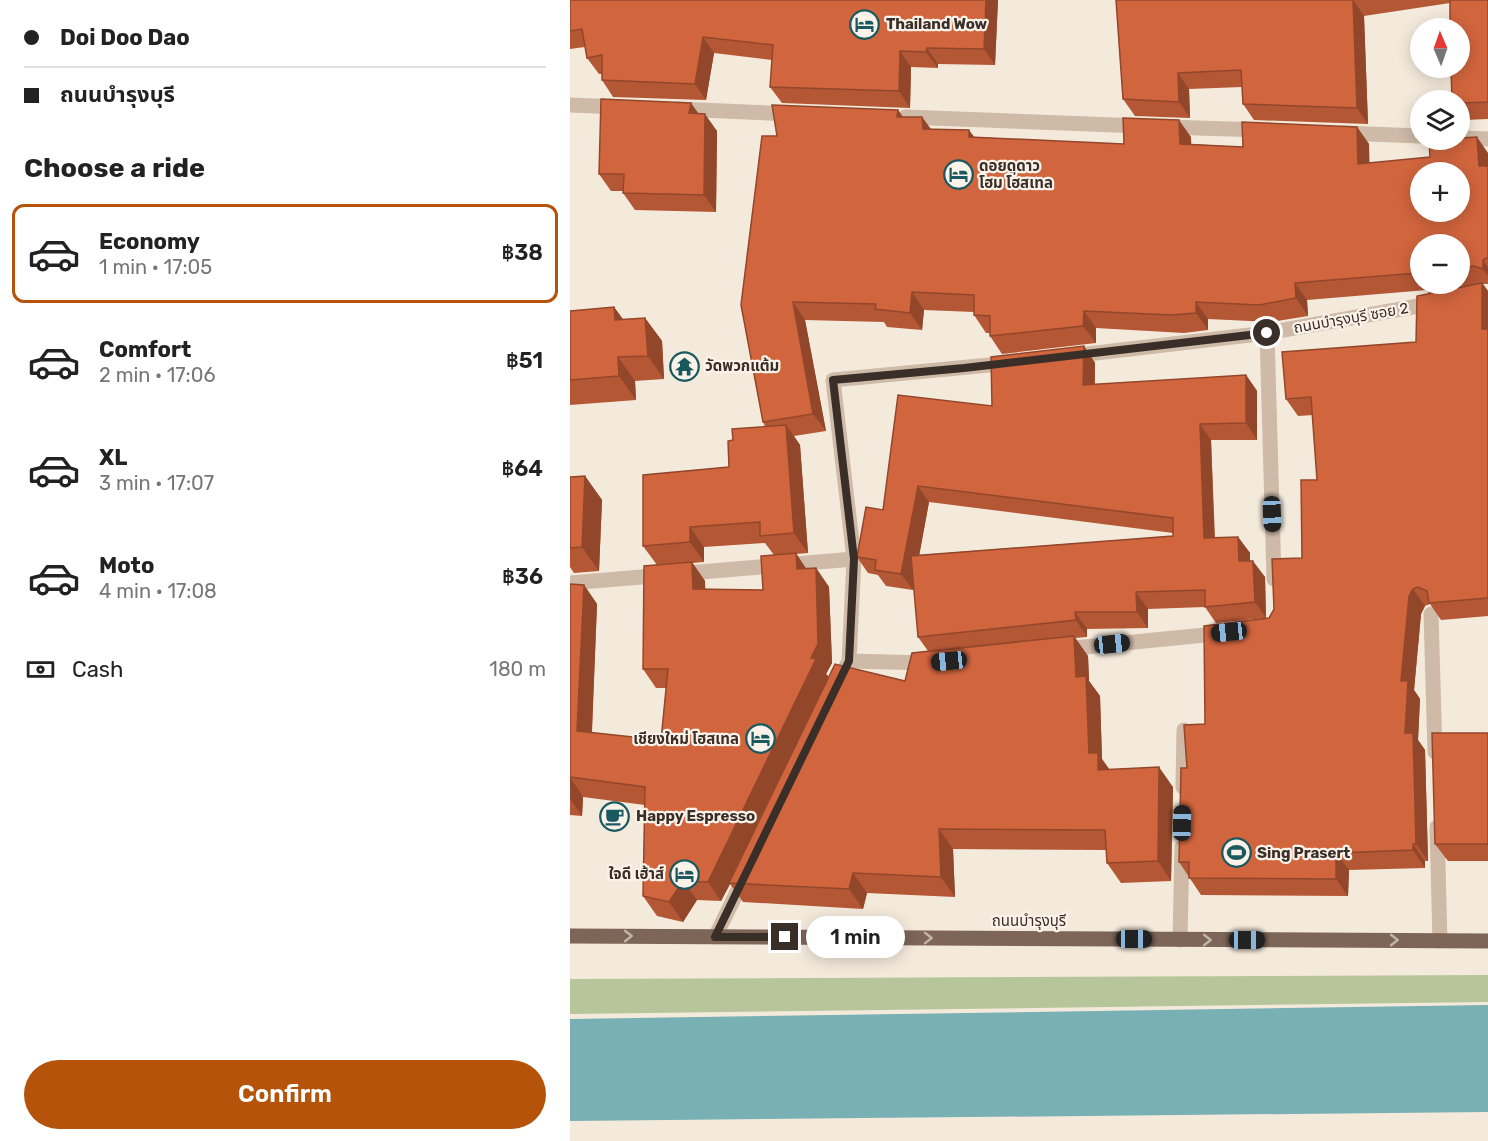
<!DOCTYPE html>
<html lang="en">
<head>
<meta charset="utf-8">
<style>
  :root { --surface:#fff; --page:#f6f6f6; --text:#222; --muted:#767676; --line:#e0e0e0; --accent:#b45309 }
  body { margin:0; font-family:Rubik,"Noto Sans Thai",sans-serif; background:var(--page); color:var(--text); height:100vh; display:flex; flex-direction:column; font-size:22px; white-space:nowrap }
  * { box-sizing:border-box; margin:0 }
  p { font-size:20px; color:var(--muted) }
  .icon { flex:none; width:33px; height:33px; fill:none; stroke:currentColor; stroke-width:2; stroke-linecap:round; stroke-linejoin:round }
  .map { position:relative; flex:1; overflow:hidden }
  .details { display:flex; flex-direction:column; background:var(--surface); width:570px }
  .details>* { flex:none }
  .top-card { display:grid; align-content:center; height:132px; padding:0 24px; background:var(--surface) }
  .needle { width:39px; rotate:358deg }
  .tools { position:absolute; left:840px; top:18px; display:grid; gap:12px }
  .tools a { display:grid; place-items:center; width:60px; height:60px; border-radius:50%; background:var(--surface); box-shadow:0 3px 15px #0003; font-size:30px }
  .end { position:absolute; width:27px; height:27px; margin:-14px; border:8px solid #3a2e28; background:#fff; box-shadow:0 0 0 3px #fff }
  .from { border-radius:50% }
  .bubble { position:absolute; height:42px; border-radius:21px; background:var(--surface); box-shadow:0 3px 15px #0003; font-size:20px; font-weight:600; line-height:42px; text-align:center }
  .car { position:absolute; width:18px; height:36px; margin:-18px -9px; border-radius:8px; box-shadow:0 0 4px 2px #0007; background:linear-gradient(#222 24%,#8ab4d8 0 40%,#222 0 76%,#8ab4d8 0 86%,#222 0) }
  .top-card b { display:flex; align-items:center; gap:21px; height:57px; font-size:22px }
  .top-card b+b { border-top:2px solid var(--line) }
  .top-card i { width:15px; height:15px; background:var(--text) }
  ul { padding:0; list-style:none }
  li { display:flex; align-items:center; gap:18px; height:99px; margin:0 12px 9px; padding:0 12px; border:3px solid transparent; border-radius:12px }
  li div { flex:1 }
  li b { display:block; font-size:22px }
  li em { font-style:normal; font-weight:600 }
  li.active { border-color:var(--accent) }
  li>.icon { width:54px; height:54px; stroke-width:1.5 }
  h2 { padding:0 24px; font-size:27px; line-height:72px }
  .pay { display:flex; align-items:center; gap:15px; height:66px; padding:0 24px; font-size:22px }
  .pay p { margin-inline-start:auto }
  .cta { display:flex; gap:12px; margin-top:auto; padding:12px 24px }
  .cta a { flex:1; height:69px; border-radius:36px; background:var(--accent); color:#fff; font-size:24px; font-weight:600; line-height:69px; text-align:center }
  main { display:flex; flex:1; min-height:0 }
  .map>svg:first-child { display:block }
</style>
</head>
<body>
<main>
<section class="details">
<div class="top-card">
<b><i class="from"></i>Doi Doo Dao</b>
<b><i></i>ถนนบำรุงบุรี</b>
</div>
<h2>Choose a ride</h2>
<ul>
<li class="active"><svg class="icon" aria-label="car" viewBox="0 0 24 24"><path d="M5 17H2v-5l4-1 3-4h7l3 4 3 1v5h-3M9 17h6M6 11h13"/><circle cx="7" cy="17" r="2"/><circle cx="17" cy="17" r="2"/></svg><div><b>Economy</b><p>1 min · 17:05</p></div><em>฿38</em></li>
<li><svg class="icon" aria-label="car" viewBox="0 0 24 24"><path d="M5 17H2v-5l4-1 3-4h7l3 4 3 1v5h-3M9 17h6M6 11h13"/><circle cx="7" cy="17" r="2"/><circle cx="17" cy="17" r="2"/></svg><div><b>Comfort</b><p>2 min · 17:06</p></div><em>฿51</em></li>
<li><svg class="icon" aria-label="car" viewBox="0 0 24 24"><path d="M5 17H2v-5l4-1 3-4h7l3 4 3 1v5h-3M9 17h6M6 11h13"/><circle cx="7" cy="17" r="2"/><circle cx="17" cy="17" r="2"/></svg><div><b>XL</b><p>3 min · 17:07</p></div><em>฿64</em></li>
<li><svg class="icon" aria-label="car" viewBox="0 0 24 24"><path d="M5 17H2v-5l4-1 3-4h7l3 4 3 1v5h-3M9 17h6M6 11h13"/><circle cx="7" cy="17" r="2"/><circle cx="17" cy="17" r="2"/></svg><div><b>Moto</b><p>4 min · 17:08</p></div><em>฿36</em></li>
</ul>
<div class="pay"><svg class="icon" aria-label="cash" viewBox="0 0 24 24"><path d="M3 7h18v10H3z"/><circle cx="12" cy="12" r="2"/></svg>Cash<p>180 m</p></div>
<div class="cta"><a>Confirm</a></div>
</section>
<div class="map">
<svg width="918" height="1141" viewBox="0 0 918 1141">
  <rect width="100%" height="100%" fill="#f4eadc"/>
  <path fill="#b6c59a" d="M918,975v27l-918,12v-35z"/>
  <path fill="#78b0b4" d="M918,1005v107l-918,9v-102z"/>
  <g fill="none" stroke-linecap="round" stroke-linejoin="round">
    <path stroke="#cebaa7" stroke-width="15" d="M0,105l50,2
      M107,109l117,5
      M335,117l237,9
      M596,127l96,3
      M773,133l77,3
      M890,138l28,1
      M697,333l7,246
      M500,356l197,-23 168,-30
      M0,583l284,-24
      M861,614l4,138
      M494,649l161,-16
      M279,661l80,2
      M267,684l12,-23 5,-102 -21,-179 177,-17
      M613,787l1,-57
      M867,827l3,114
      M145,937l30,-61
      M610,940l2,-93"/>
    <path stroke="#7d6558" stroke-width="15" d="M0,936l918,5"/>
  </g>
  <path fill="#b45735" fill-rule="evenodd" d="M0,0h428l-3,65 -57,-1v4l-27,-1 -1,41 -128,-5 -12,-16 2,-27 -58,-7 -8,47 -93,-3 -11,-17v-6h-3l-12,-16 -2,-11 -15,2z
    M546,0h372v119l-24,1 -4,-7v-13l-10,-97 -86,13 4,108 -114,-4 -11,-16 -1,-17 -53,2 1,29 -55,-2 -12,-17z
    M121,103l7,11 19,17 -1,81 -81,-2 -12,-17v-2h-12l-12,-17z
    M328,110l5,7h19l9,12 43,8 150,7 67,-7v7l52,3 114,-20 12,17v19l119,-10v131h-5l5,7v325l-47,4 -11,-16 -5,2 -4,8 -7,76 6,9 -2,41 7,10 3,111h-3v7l-76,2 -1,26 -147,-1 -22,-33 8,-94 18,-44 64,-106 33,-60 15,-78 -4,-65 -15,1 -12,-17 130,-57 13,-48 -2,-4 -120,10 1,16 -37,6 -63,-3v11l-24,3 -88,-5v15l-94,11 -12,-18v-3h-4l-12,-18v-3l-50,-2 -2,20 -35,-3 -3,-5 -79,-2 21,111 -32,5 6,9 8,108 -12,1 10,15 10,-1 13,19 3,76 -6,11 3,3 76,4 23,-30 -10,-14 -4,-52 -1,5 -27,-4 -8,-11 -10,-2 -11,-16 26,-47 109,-104 92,-60 11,17v22l151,-10 11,16v49h-46l4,98 23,-1 12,16v8l15,16 1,41 -50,5 -11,-16 -57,2v19l-61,1v8l-12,1 13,18 1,25 11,15 2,63 7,10 64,18 -2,94 -50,2 -14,-20 -1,-13 -153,-1 2,48 -88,-4 -4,16 -120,-7 -13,-18 -9,17 -24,-1 -14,22 -26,-6 -14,-20 2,-91 -62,-8 -1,19 -12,-1v-231l14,1 13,19 -5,129 69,7 5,-52h-10l-13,-19 14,-104 -14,-19 86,-79 4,-27 32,-14 -2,-4 14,-286zM850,244h40v40h-40zM359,502l244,31v3l-254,19zM195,543l9,12 -11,35 -58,-1v-8l-13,-18 12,-1v-15z
    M44,307l9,12 22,-1 17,23 2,38 -29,2 1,19 -66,5v-94z
    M15,476l17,24 -3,71 -25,2 -4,-6v-90z
    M918,733v128h-40l-13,-17z"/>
  <path fill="#92472b" d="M416,0h12l-3,65 -11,-16z
    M783,0l11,16 4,108 -11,-16z
    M133,37l11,16 -8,47 -11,-16z
    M357,48l11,16v4l-12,-16z
    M330,51l11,16 -1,41 -11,-17z
    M608,73l11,16 1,29 -11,-16z
    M121,103l12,17 -14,-7z
    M328,110l12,17 -13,-10z
    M135,114l12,17 -1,81 -12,-17z
    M352,117l12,17 -11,-5z
    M609,120l12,17 1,24 -12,-17z
    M787,127l12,17 1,37 -12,-17z
    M399,130l13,17 -13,-10z
    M907,137l11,16v26l-9,-13z
    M913,260l5,7v9l-5,-7z
    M725,283l12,17 1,16 -12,-18z
    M912,283l6,8v47l-6,-9z
    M342,292l12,18 -2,20 -12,-17z
    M223,302l12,18 21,111 -13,-17z
    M626,302l12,17v11l-12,-17z
    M44,307l17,24 -16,-11z
    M514,311l12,17v15l-13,-17z
    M75,318l17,23 2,38 -16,-23z
    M514,346l11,17 -1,39 -11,-17z
    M48,357l17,24 1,19 -17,-24z
    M676,375l11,16v49l-11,-17z
    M630,424l11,16 4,115 -11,-17z
    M216,425l14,20 8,108 -14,-20z
    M15,476l17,24 -3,71 -17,-24z
    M348,486l11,16 -16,88 -12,-16z
    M120,527l14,20v15l-14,-20z
    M668,537l12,16v24l-11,-16z
    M226,553l13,20 -12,-4z
    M683,561l12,16 1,41 -11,-16z
    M122,562l13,19 1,27 -13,-19z
    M246,568l13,19 3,76 -6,11 4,4 -101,205 1,1 -9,17 -13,-19 103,-224z
    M14,585l13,19 -6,146 -14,-19z
    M843,589l12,17 -4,8 -7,76 6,9 -2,41 7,10 3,111 -12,-17 -11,-111 -4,-52 8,-85z
    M566,592l12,17v19l-11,-16z
    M505,612l12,17v8l-11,-17z
    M504,636l14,20 1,25 11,15 2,63 10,14 -14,-3 -9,-17 -13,-76z
    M589,767l14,20 -2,94 -13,-20z
    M0,777l13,20 -1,19 -12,-17z
    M369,829l14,20 2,48 -14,-20z
    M843,844l12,17v7l-12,-18z
    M766,853l13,17 -1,26 -12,-17z
    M283,873l14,20 -4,16 -14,-20z
    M113,881l14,19 -14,22 -14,-20z"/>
  <path fill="#d1653e" stroke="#92472b" stroke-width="1.5" fill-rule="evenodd" d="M0,0h416l-2,49 -57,-1 -1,4 -26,-1 -1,40 -129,-4 3,-42 -70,-8 -8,47 -93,-4v-25l-15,3 -5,-29 -12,2z
    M546,0h237l4,108 -114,-4 -2,-34 -63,3 1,29 -56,-3z
    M880,0h38v102l-28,1v-3h-8l-1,-32h9v-40h-10z
    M31,99l90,4 -2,10 16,1 -1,81 -81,-2 1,-19h-25z
    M202,105l126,5 -1,7h25l1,12 46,1v7l155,7 -1,-26 56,2 1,24 63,3 -1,-25 115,5 1,37 72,-7 -1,-17h31v-2l17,-1 2,29h9v92h-2l-3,2v9l-9,-3 -14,3v-25h-40v32h-3v-3l-122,10 1,15 -37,7 -63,-3v11l-24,2 -88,-4 -1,15 -93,10v-20l-16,-1v-20l-62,-3 -2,21 -35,-4 1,-5 -83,-2 20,112 -50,8 -22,-117 21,-169h15zM850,172h40v40h-40z
    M912,283v46h6v269l-59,5 -2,-12 -9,-4 -5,2 -4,7 -8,85h7l-3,52h8l3,111h-3v6l-77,3v26l-147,-1v-16h-10l2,-94h6l-3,-43 21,-1 -1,-98 65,-8 5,-9 -2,-50 30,-1 -1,-78h16l-6,-83 -25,2 -4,-47 134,-10 1,-46z
    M44,307l1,13 30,-2 3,38 -30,1 1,19 -49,4v-69z
    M514,346l-1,39 163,-10v48l-46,1 4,114 34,-1 1,24h14l2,41 -50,5v-17l-69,2 1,20h-62l1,8 -158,17 -7,-81 262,-20v-18l-255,-32 -17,88 -26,-4 1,-10 -19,-3 9,-50 17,3 15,-115 94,11 -1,-49z
    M216,425l8,108 -34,3v-14l-70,5v15l-47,4v-71l86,-8 -1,-26 5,-1 -1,-11z
    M15,476l-3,71 -12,1v-71z
    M226,553l1,16 19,-1 2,76 -7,14 5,1 -108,223 -25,-1 -14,21 -26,-6 2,-109 -75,-10v-193l14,1 -7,146 84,9 7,-71h-25l1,-103 48,-4 1,27 70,1 -2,-34z
    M504,636l2,41 10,-1 3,77h9v17l61,-3 -1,94 -51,2 -2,-33 -166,-1 2,48 -88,-4 -4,16 -120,-6 106,-219 70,17 7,-28z
    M862,733h56v111h-53z"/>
  <defs><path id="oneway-chevron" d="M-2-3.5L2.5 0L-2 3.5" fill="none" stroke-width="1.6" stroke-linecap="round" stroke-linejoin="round" transform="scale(1.5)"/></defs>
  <g stroke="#c2b3a8">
    <use href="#oneway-chevron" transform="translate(58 936)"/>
    <use href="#oneway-chevron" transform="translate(358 938)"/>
    <use href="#oneway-chevron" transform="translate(637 940)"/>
    <use href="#oneway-chevron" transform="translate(824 940)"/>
  </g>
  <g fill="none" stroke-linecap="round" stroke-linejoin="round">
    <path stroke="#3a2e28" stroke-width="8" d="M215,937h-70l134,-276 5,-102 -21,-179 131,-12 303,-35"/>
  </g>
  <defs>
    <symbol id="hotel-ring" viewBox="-11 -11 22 22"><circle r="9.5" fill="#fbf3e9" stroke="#19595f" stroke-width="1.5"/><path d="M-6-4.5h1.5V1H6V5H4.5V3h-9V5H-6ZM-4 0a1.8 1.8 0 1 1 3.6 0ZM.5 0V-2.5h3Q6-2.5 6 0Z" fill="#19595f"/></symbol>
    <symbol id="temple-ring" viewBox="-11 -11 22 22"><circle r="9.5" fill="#fbf3e9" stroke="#19595f" stroke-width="1.5"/><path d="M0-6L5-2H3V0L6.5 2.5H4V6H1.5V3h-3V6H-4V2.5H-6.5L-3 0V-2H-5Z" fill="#19595f"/></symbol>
    <symbol id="cafe-ring" viewBox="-11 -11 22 22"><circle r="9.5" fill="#fbf3e9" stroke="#19595f" stroke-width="1.5"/><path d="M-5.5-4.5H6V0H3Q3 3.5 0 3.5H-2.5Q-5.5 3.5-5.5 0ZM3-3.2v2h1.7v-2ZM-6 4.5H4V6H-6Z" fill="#19595f"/></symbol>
    <symbol id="stadium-ring" viewBox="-11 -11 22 22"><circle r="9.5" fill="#fbf3e9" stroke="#19595f" stroke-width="1.5"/><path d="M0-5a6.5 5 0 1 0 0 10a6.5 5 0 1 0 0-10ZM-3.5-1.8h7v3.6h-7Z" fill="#19595f"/></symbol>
  </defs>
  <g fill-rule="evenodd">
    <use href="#hotel-ring" x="278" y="8" width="33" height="33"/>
    <use href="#hotel-ring" x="372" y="158" width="33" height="33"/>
    <use href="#temple-ring" x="98" y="350" width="33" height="33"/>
    <use href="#hotel-ring" x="174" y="722" width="33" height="33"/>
    <use href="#cafe-ring" x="28" y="800" width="33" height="33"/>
    <use href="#stadium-ring" x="650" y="836" width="33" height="33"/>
    <use href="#hotel-ring" x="98" y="858" width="33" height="33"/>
  </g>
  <g text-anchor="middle" stroke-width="4.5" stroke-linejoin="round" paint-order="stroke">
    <g font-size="15" font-weight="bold" fill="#3a2e28" stroke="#fbf3e9" text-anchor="start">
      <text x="316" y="29">Thailand Wow</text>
      <text x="409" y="171">ดอยดูดาว<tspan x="409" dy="17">โฮม โฮสเทล</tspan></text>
      <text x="135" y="371">วัดพวกแต้ม</text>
      <text x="169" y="744" text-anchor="end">เชียงใหม่ โฮสเทล</text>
      <text x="66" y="821">Happy Espresso</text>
      <text x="687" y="858">Sing Prasert</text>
      <text x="94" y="879" text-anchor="end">ใจดี เฮ้าส์</text>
    </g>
    <g font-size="15" fill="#3a2e28" stroke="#fbf3e9">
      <text transform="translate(781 318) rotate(-10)" y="5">ถนนบำรุงบุรี ซอย 2</text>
      <text x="459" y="926">ถนนบำรุงบุรี</text>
    </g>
  </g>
</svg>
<div class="tools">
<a><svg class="needle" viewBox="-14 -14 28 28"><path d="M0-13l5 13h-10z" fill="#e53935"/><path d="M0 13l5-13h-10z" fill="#767676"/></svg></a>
<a><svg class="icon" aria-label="layers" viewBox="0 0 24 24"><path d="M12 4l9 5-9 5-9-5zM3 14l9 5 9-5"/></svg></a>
<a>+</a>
<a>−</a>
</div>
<i class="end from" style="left:697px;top:333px"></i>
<i class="end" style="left:215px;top:937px"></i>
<div class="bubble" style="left:236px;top:916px;width:99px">1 min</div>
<i class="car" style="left:702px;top:514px;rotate:178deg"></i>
<i class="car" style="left:659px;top:632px;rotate:264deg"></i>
<i class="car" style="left:542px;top:644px;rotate:84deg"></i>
<i class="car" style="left:379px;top:661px;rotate:264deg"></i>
<i class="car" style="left:612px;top:823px;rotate:1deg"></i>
<i class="car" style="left:564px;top:939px;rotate:90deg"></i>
<i class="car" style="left:677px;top:940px;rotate:90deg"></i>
</div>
</main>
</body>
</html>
